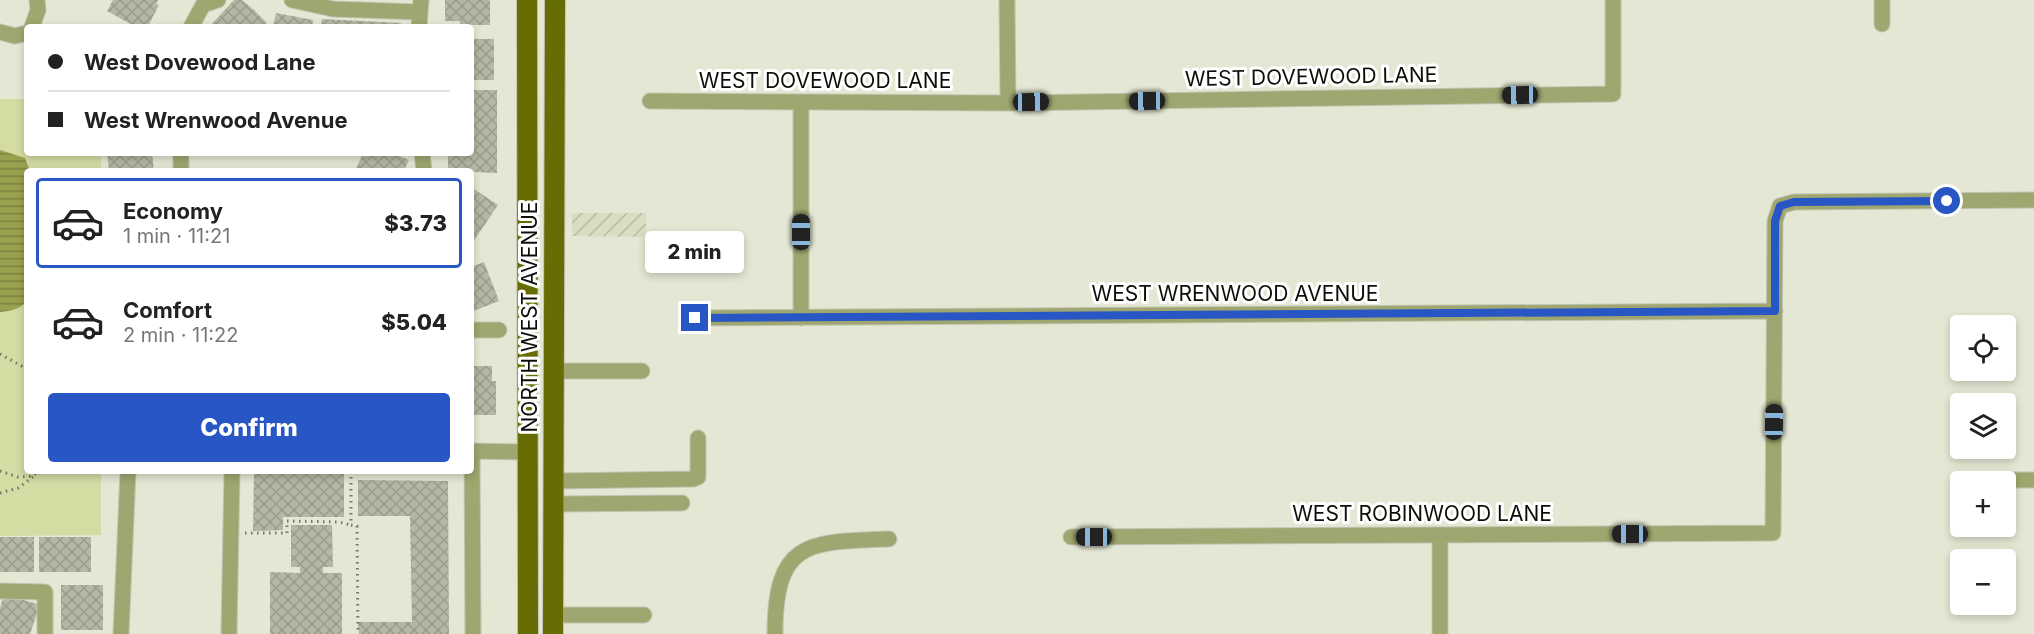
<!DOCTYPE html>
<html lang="en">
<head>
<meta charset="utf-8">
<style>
  :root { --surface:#fff; --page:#f2f2f2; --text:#222; --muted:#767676; --line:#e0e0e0; --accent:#2856c4 }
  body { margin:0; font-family:Inter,sans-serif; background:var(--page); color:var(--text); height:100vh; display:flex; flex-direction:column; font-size:22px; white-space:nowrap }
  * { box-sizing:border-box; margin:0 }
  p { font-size:20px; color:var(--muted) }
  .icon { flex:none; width:33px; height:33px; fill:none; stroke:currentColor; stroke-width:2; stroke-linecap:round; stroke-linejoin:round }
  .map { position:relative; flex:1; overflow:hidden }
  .sheet { position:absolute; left:24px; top:168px; width:450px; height:306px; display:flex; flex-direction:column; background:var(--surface); border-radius:6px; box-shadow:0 3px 9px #0003 }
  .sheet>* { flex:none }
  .hud { position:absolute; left:24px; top:24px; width:450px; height:132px; border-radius:6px; box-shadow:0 3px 9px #0003; display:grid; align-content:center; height:132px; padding:0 24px; background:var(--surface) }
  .tools { position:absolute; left:1950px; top:315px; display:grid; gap:12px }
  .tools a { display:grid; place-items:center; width:66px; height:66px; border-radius:6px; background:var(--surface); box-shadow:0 3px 9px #0003; font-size:30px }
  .end { position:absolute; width:27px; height:27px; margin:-14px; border:8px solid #2856c4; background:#fff; box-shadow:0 0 0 3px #fff }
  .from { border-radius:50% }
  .bubble { position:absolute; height:42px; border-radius:6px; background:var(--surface); box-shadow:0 3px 9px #0003; font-size:20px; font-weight:800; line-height:42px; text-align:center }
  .car { position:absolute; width:18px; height:36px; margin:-18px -9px; border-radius:8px; box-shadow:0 0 4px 2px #0007; background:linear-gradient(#222 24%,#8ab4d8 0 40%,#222 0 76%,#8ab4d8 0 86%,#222 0) }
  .hud b { display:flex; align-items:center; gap:21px; height:57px; font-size:22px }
  .hud b+b { border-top:2px solid var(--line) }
  .hud i { width:15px; height:15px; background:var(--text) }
  ul { padding:10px 0 0; list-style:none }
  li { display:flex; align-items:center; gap:18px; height:90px; margin:0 12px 9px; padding:0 12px; border:3px solid transparent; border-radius:6px }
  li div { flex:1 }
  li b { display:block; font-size:22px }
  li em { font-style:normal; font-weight:800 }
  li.active { border-color:var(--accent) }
  li>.icon { width:54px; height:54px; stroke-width:1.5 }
  .primary-button { display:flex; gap:12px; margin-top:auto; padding:12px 24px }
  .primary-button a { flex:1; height:69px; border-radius:6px; background:var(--accent); color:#fff; font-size:24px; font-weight:800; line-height:69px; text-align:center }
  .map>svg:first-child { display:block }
</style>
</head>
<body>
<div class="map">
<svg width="2034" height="634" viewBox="0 0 2034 634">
  <defs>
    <pattern id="industrial-furrows" width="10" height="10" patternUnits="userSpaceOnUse" patternTransform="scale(1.5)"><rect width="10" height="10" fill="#d9ddc1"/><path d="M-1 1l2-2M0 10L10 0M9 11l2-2" fill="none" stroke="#b9bca4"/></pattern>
    <pattern id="water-rules" width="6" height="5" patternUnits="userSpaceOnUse" patternTransform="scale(1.5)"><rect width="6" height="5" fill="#99a14f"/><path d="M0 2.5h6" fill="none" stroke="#7b8240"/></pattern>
    <pattern id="building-cross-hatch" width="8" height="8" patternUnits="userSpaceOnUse" patternTransform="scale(1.5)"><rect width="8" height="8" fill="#b4b7a3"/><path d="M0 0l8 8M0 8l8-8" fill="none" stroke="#9a9c8b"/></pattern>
  </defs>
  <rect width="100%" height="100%" fill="#e4e7d3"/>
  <path fill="url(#industrial-furrows)" d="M572,213h74v24l-74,-1z"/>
  <path fill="#d4dba3" d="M0,99h27v54h74v18h-74v300h74v64l-101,1z"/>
  <path fill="url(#water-rules)" d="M0,150l25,8 5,13h-3v130c-7,8 -16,10 -27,11z"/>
  <path fill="url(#building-cross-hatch)" d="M113,0h45l-2,4 3,1 -11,21 -12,1 -29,-16z
    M234,0h8l12,10 12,12v5h-57z
    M445,0h45v25h-30v-4h-15z
    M276,13l37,7 -1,7h-39z
    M322,19l79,4 -1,4h-79z
    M471,39h23v41h-23z
    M471,90h26v83l-49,-2v-18h23z
    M107,153h45l2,18h-45z
    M363,153h29l17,7 -5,11h-49z
    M471,187l27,18 -27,40z
    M484,262l15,39 -28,11v-45z
    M471,366h21v15h4v34h-25z
    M254,471h90v46h-61v13l-30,1z
    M358,480l90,1 1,153h-90l-1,-12h54l-2,-106h-52z
    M291,525h41l1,42h-10v6h19v61h-72v-62l30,1v-6h-9z
    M0,537h34v35h-34z
    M39,537h52v35h-52z
    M61,585h42v45h-42z
    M4,594l36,11 -10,29h-30v-26z"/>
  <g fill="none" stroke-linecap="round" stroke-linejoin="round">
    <defs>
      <path id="minor" d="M292,0l41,9 86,3
        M1007,0l1,103
        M1882,24v-24
        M32,27l6,-17 -1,-10
        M191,27l12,-22 15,-5
        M419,27l2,-27
        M0,32l15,4 12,-3
        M650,101l358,2 605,-9v-94
        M801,102v216
        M181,153v18
        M422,153l2,18
        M695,318l1080,-7
        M471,330h28
        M554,371h88
        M471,451l57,1
        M472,451l1,183
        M2002,480h32
        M554,481l139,-2 5,-2v-39
        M554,504l128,-1
        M1440,535v99
        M1071,537l702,-4 2,-312 5,-15 14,-4 240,-2
        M0,591l45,1v42
        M553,615h91
        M121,634l7,-163
        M229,634l3,-163
        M775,634c0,-94 33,-92 114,-95"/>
      <path id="major" d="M527,0l1,634
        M553,634l2,-634"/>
    </defs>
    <use href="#minor" stroke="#c2c4b3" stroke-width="17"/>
    <use href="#major" stroke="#c2c4b3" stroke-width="22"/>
    <path stroke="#737568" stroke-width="3" stroke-dasharray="1.5 4.5" stroke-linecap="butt" d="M0,354l27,15
      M0,471l18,6 15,-1 5,-5
      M351,471v54l6,1 1,108
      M0,493l18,-5 15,-11
      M245,533h42v-12l52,1 12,3"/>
    <use href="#minor" stroke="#9fa66f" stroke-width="15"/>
    <use href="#major" stroke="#676d04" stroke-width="20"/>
  </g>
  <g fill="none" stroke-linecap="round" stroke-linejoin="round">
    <path stroke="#2856c4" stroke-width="8" d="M695,318l1080,-7v-90l5,-15 14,-4 153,-1"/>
  </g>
  <g text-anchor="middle" stroke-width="6" stroke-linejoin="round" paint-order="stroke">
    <g font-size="21" fill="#0d0e08" stroke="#fff">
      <text transform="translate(1311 77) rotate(-1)" y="7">WEST DOVEWOOD LANE</text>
      <text x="825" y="88">WEST DOVEWOOD LANE</text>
      <text x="1235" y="301">WEST WRENWOOD AVENUE</text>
      <text transform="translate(530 317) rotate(-90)" y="7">NORTH WEST AVENUE</text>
      <text x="1422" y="521">WEST ROBINWOOD LANE</text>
    </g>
  </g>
</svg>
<div class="tools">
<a><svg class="icon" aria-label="locate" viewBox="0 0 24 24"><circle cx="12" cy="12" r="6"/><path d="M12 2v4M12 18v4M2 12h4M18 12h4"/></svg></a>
<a><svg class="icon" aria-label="layers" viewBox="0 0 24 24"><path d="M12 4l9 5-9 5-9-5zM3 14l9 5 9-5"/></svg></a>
<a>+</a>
<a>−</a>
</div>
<i class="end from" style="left:1947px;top:201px"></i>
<i class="end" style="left:695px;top:318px"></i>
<div class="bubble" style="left:645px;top:231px;width:99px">2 min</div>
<i class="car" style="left:1520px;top:95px;rotate:269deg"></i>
<i class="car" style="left:1147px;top:101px;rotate:269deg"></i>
<i class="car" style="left:1031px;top:102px;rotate:89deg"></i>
<i class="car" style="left:801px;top:232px;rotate:0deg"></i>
<i class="car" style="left:1774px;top:422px;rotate:1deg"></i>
<i class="car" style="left:1630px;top:534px;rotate:270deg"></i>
<i class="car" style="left:1094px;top:537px;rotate:270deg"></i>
<div class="hud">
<b><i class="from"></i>West Dovewood Lane</b>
<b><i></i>West Wrenwood Avenue</b>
</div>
<section class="sheet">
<ul>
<li class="active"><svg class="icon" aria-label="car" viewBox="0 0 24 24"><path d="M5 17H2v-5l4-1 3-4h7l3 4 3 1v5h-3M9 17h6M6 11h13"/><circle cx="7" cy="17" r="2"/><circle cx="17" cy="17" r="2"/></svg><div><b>Economy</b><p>1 min · 11:21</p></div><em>$3.73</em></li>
<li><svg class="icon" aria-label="car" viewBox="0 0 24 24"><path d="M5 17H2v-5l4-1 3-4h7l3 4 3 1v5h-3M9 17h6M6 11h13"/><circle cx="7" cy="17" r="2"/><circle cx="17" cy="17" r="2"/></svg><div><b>Comfort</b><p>2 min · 11:22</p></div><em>$5.04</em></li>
</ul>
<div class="primary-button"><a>Confirm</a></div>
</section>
</div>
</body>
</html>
